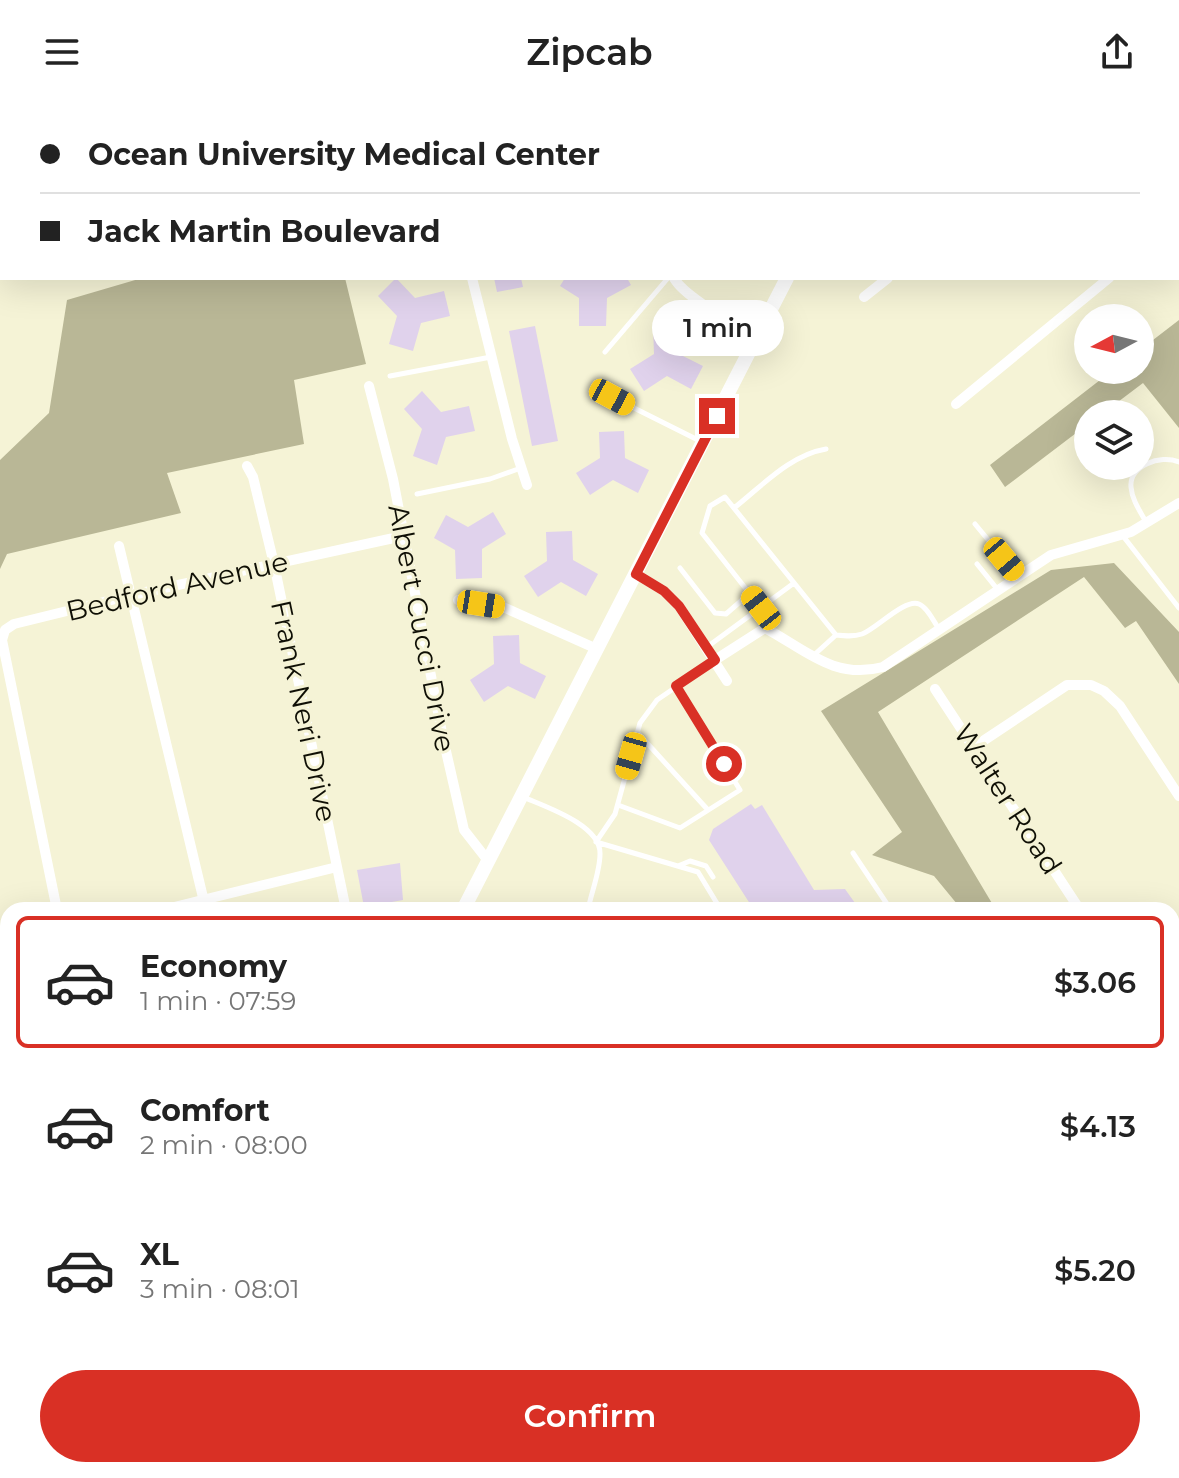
<!DOCTYPE html>
<html lang="en">
<head>
<meta charset="utf-8">
<style>
  :root { --surface:#fff; --page:#f6f6f6; --text:#222; --muted:#767676; --line:#e0e0e0; --accent:#d93025 }
  body { margin:0; font-family:Montserrat,sans-serif; background:var(--page); color:var(--text); height:100vh; display:flex; flex-direction:column; font-size:30px; white-space:nowrap }
  * { box-sizing:border-box; margin:0 }
  p { font-size:26px; color:var(--muted) }
  .icon { flex:none; width:44px; height:44px; fill:none; stroke:currentColor; stroke-width:2; stroke-linecap:round; stroke-linejoin:round }
  .map { position:relative; flex:1; overflow:hidden }
  .drawer { position:absolute; left:0px; top:798px; width:1180px; height:576px; display:flex; flex-direction:column; background:var(--surface); border-radius:24px 24px 0 0; box-shadow:0 8px 32px #0002 }
  .drawer>* { flex:none }
  .banner { position:absolute; left:0px; top:0px; width:1180px; height:176px; box-shadow:0 8px 32px #0002; display:grid; align-content:center; height:176px; padding:0 40px; background:var(--surface) }
  .needle { width:52px; rotate:263deg }
  .tools { position:absolute; left:1074px; top:200px; display:grid; gap:16px }
  .tools a { display:grid; place-items:center; width:80px; height:80px; border-radius:50%; background:var(--surface); box-shadow:0 8px 32px #0002; font-size:40px }
  .end { position:absolute; width:36px; height:36px; margin:-18px; border:10px solid #d93025; background:#fff; box-shadow:0 0 0 4px #fff }
  .from { border-radius:50% }
  .bubble { position:absolute; height:56px; border-radius:28px; background:var(--surface); box-shadow:0 8px 32px #0002; font-size:26px; font-weight:600; line-height:56px; text-align:center }
  .car { position:absolute; width:24px; height:48px; margin:-24px -12px; border-radius:10px; box-shadow:0 0 6px 2px #0007; background:linear-gradient(#f5c518 24%,#345 0 40%,#f5c518 0 76%,#345 0 86%,#f5c518 0) }
  .banner b { display:flex; align-items:center; gap:28px; height:76px; font-size:30px }
  .banner b+b { border-top:2px solid var(--line) }
  .banner i { width:20px; height:20px; background:var(--text) }
  ul { padding:14px 0 0; list-style:none }
  li { display:flex; align-items:center; gap:24px; height:132px; margin:0 16px 12px; padding:0 24px; border:4px solid transparent; border-radius:12px }
  li div { flex:1 }
  li b { display:block; font-size:30px }
  li em { font-style:normal; font-weight:600 }
  li.active { border-color:var(--accent) }
  li>.icon { width:72px; height:72px; stroke-width:1.5 }
  .primary-button { display:flex; gap:16px; margin-top:auto; padding:16px 40px }
  .primary-button a { flex:1; height:92px; border-radius:48px; background:var(--accent); color:#fff; font-size:32px; font-weight:600; line-height:92px; text-align:center }
  header { display:flex; justify-content:space-between; align-items:center; height:104px; padding:0 40px; background:var(--surface); font-size:36px; font-weight:600 }
  .map>svg:first-child { display:block }
</style>
</head>
<body>
<header><svg class="icon" aria-label="menu" viewBox="0 0 24 24"><path d="M4 6h16M4 12h16M4 18h16"/></svg>Zipcab<svg class="icon" aria-label="share" viewBox="0 0 24 24"><path d="M12 15V3M7 8l5-5 5 5M5 13v7h14v-7"/></svg></header>
<div class="map">
<svg width="1179" height="1374" viewBox="0 0 1179 1374">
  <rect width="100%" height="100%" fill="#f5f3d6"/>
  <path fill="#b9b796" d="M142,174h203l21,86 -72,16 10,64 -137,29 14,40 -174,41 -7,15v-109l49,-47 18,-113z
    M1179,216v108l-36,-45 -41,31h-14v10l-83,63 -15,-22 123,-95h27v-20z
    M1114,459l65,69v52l-43,-63 -11,7 -41,-51 -206,135 118,198h-34l-28,-34 -62,-21 30,-23 -81,-121 230,-141z"/>
  <path fill="#e0d2ec" d="M396,174l19,20 29,-7 6,25 -29,7 -8,28 -24,-7 8,-28 -19,-20z
    M494,174h27l2,9 -26,5z
    M565,174h62l4,7 -24,13 -1,28h-27v-28l-19,-12z
    M678,221l1,29 24,12 -12,23 -24,-13 -23,15 -14,-22 24,-15 -1,-27z
    M535,222l23,115 -26,5 -23,-115z
    M422,287l19,21 28,-6 6,25 -29,6 -9,28 -24,-9 9,-27 -18,-20z
    M624,327l1,27 24,12 -11,23 -25,-13 -23,15 -14,-22 24,-15 -1,-26z
    M493,408l13,22 -24,15v29l-26,1 -1,-29 -21,-12 12,-23 22,12z
    M572,427l1,29 25,14 -12,22 -25,-14 -23,15 -14,-21 23,-15 -1,-29z
    M519,531l1,28 26,13 -11,23 -27,-13 -24,16 -14,-22 24,-16 -1,-28z
    M751,700l4,5 7,-4 52,85 31,-1 15,21h-106l-45,-70 4,-11z
    M400,759l3,37 -39,7 -7,-37z"/>
  <g fill="none" stroke-linecap="round" stroke-linejoin="round">
    <path stroke="#fff" stroke-width="5" d="M598,2l2,-2
      M605,248l63,-74
      M390,272l101,-19
      M612,293l90,45
      M417,390l73,-15 31,-11
      M734,404c28,-22 56,-53 92,-59
      M1146,418c-6,-11 -14,-22 -15,-35 -2,-21 29,-33 48,-25
      M975,420l43,52
      M1123,432l56,72
      M977,460l21,26
      M680,464l35,45 11,1 23,-20
      M765,524l-4,-20 -59,-75 8,-27 15,-9 111,138
      M707,543l87,-64
      M814,551l22,-20c9,1 17,2 26,-1 14,-5 43,-36 57,-30 8,3 15,18 20,25
      M714,557l-57,39 -17,23 -25,91 -19,28 102,30 23,38
      M637,628l71,78
      M523,693c23,10 78,28 77,57 0,18 -9,39 -12,56
      M618,701l62,23 60,-38 -64,-104
      M853,749l38,57
      M678,762l12,-5 16,5 7,11
      M732,803l2,3
      M1172,1318l7,-5
      M42,1366l5,8
      M96,1366l5,8
      M852,1366l6,8
      M887,1366l7,8 12,-8
      M986,1366l6,8
      M1048,1366l6,8
      M1170,1366l6,8
      M66,1374l14,-8
      M952,1374l13,-8
      M1084,1374l12,-8"/>
    <path stroke="#fff" stroke-width="10" d="M165,0v2
      M551,0l2,2
      M888,0l2,2
      M1064,0l1,2
      M481,2l1,-2
      M0,55l2,-3
      M1178,117l1,-1
      M472,174l40,161 15,46
      M674,174c11,20 62,46 83,59
      M864,193l24,-19
      M369,282l24,93 50,259 21,92 25,32
      M956,300l153,-126
      M247,362l6,11 21,87 72,346
      M119,442l87,364
      M636,470l28,17 15,15 48,75
      M458,496l45,7 94,42
      M715,556l50,-32c41,22 69,52 118,39l168,-112 80,-23 48,-29
      M935,585l145,221
      M974,643l93,-62h24l13,6 16,15 59,90
      M57,806l-55,-270 3,-10 9,-6 118,-29 271,-59
      M162,806l175,-43
      M1172,827l7,-4
      M0,845l8,-2
      M1172,950l7,11"/>
    <path stroke="#fff" stroke-width="14" d="M876,2l1,-2
      M463,806l324,-632
      M163,1374l4,-8"/>
  </g>
  <g fill="none" stroke-linecap="round" stroke-linejoin="round">
    <path stroke="#d93025" stroke-width="10" d="M717,312l-81,158 28,17 15,15 36,54 -39,26 48,78"/>
  </g>
  <g text-anchor="middle" stroke-width="6" stroke-linejoin="round" paint-order="stroke">
    <g font-size="28" fill="#0f0f05" stroke="#f5f3d6">
      <text transform="translate(177 482) rotate(-13)" y="10">Bedford Avenue</text>
      <text transform="translate(422 524) rotate(79)" y="10">Albert Cucci Drive</text>
      <text transform="translate(304 607) rotate(78)" y="10">Frank Neri Drive</text>
      <text transform="translate(1008 695) rotate(57)" y="10">Walter Road</text>
    </g>
  </g>
</svg>
<div class="tools">
<a><svg class="needle" viewBox="-14 -14 28 28"><path d="M0-13l5 13h-10z" fill="#e53935"/><path d="M0 13l5-13h-10z" fill="#767676"/></svg></a>
<a><svg class="icon" aria-label="layers" viewBox="0 0 24 24"><path d="M12 4l9 5-9 5-9-5zM3 14l9 5 9-5"/></svg></a>
</div>
<i class="end from" style="left:724px;top:660px"></i>
<i class="end" style="left:717px;top:312px"></i>
<div class="bubble" style="left:652px;top:196px;width:132px">1 min</div>
<i class="car" style="left:612px;top:293px;rotate:118deg"></i>
<i class="car" style="left:1004px;top:455px;rotate:140deg"></i>
<i class="car" style="left:481px;top:500px;rotate:99deg"></i>
<i class="car" style="left:761px;top:504px;rotate:322deg"></i>
<i class="car" style="left:631px;top:652px;rotate:196deg"></i>
<div class="banner">
<b><i class="from"></i>Ocean University Medical Center</b>
<b><i></i>Jack Martin Boulevard</b>
</div>
<section class="drawer">
<ul>
<li class="active"><svg class="icon" aria-label="car" viewBox="0 0 24 24"><path d="M5 17H2v-5l4-1 3-4h7l3 4 3 1v5h-3M9 17h6M6 11h13"/><circle cx="7" cy="17" r="2"/><circle cx="17" cy="17" r="2"/></svg><div><b>Economy</b><p>1 min · 07:59</p></div><em>$3.06</em></li>
<li><svg class="icon" aria-label="car" viewBox="0 0 24 24"><path d="M5 17H2v-5l4-1 3-4h7l3 4 3 1v5h-3M9 17h6M6 11h13"/><circle cx="7" cy="17" r="2"/><circle cx="17" cy="17" r="2"/></svg><div><b>Comfort</b><p>2 min · 08:00</p></div><em>$4.13</em></li>
<li><svg class="icon" aria-label="car" viewBox="0 0 24 24"><path d="M5 17H2v-5l4-1 3-4h7l3 4 3 1v5h-3M9 17h6M6 11h13"/><circle cx="7" cy="17" r="2"/><circle cx="17" cy="17" r="2"/></svg><div><b>XL</b><p>3 min · 08:01</p></div><em>$5.20</em></li>
</ul>
<div class="primary-button"><a>Confirm</a></div>
</section>
</div>
</body>
</html>
